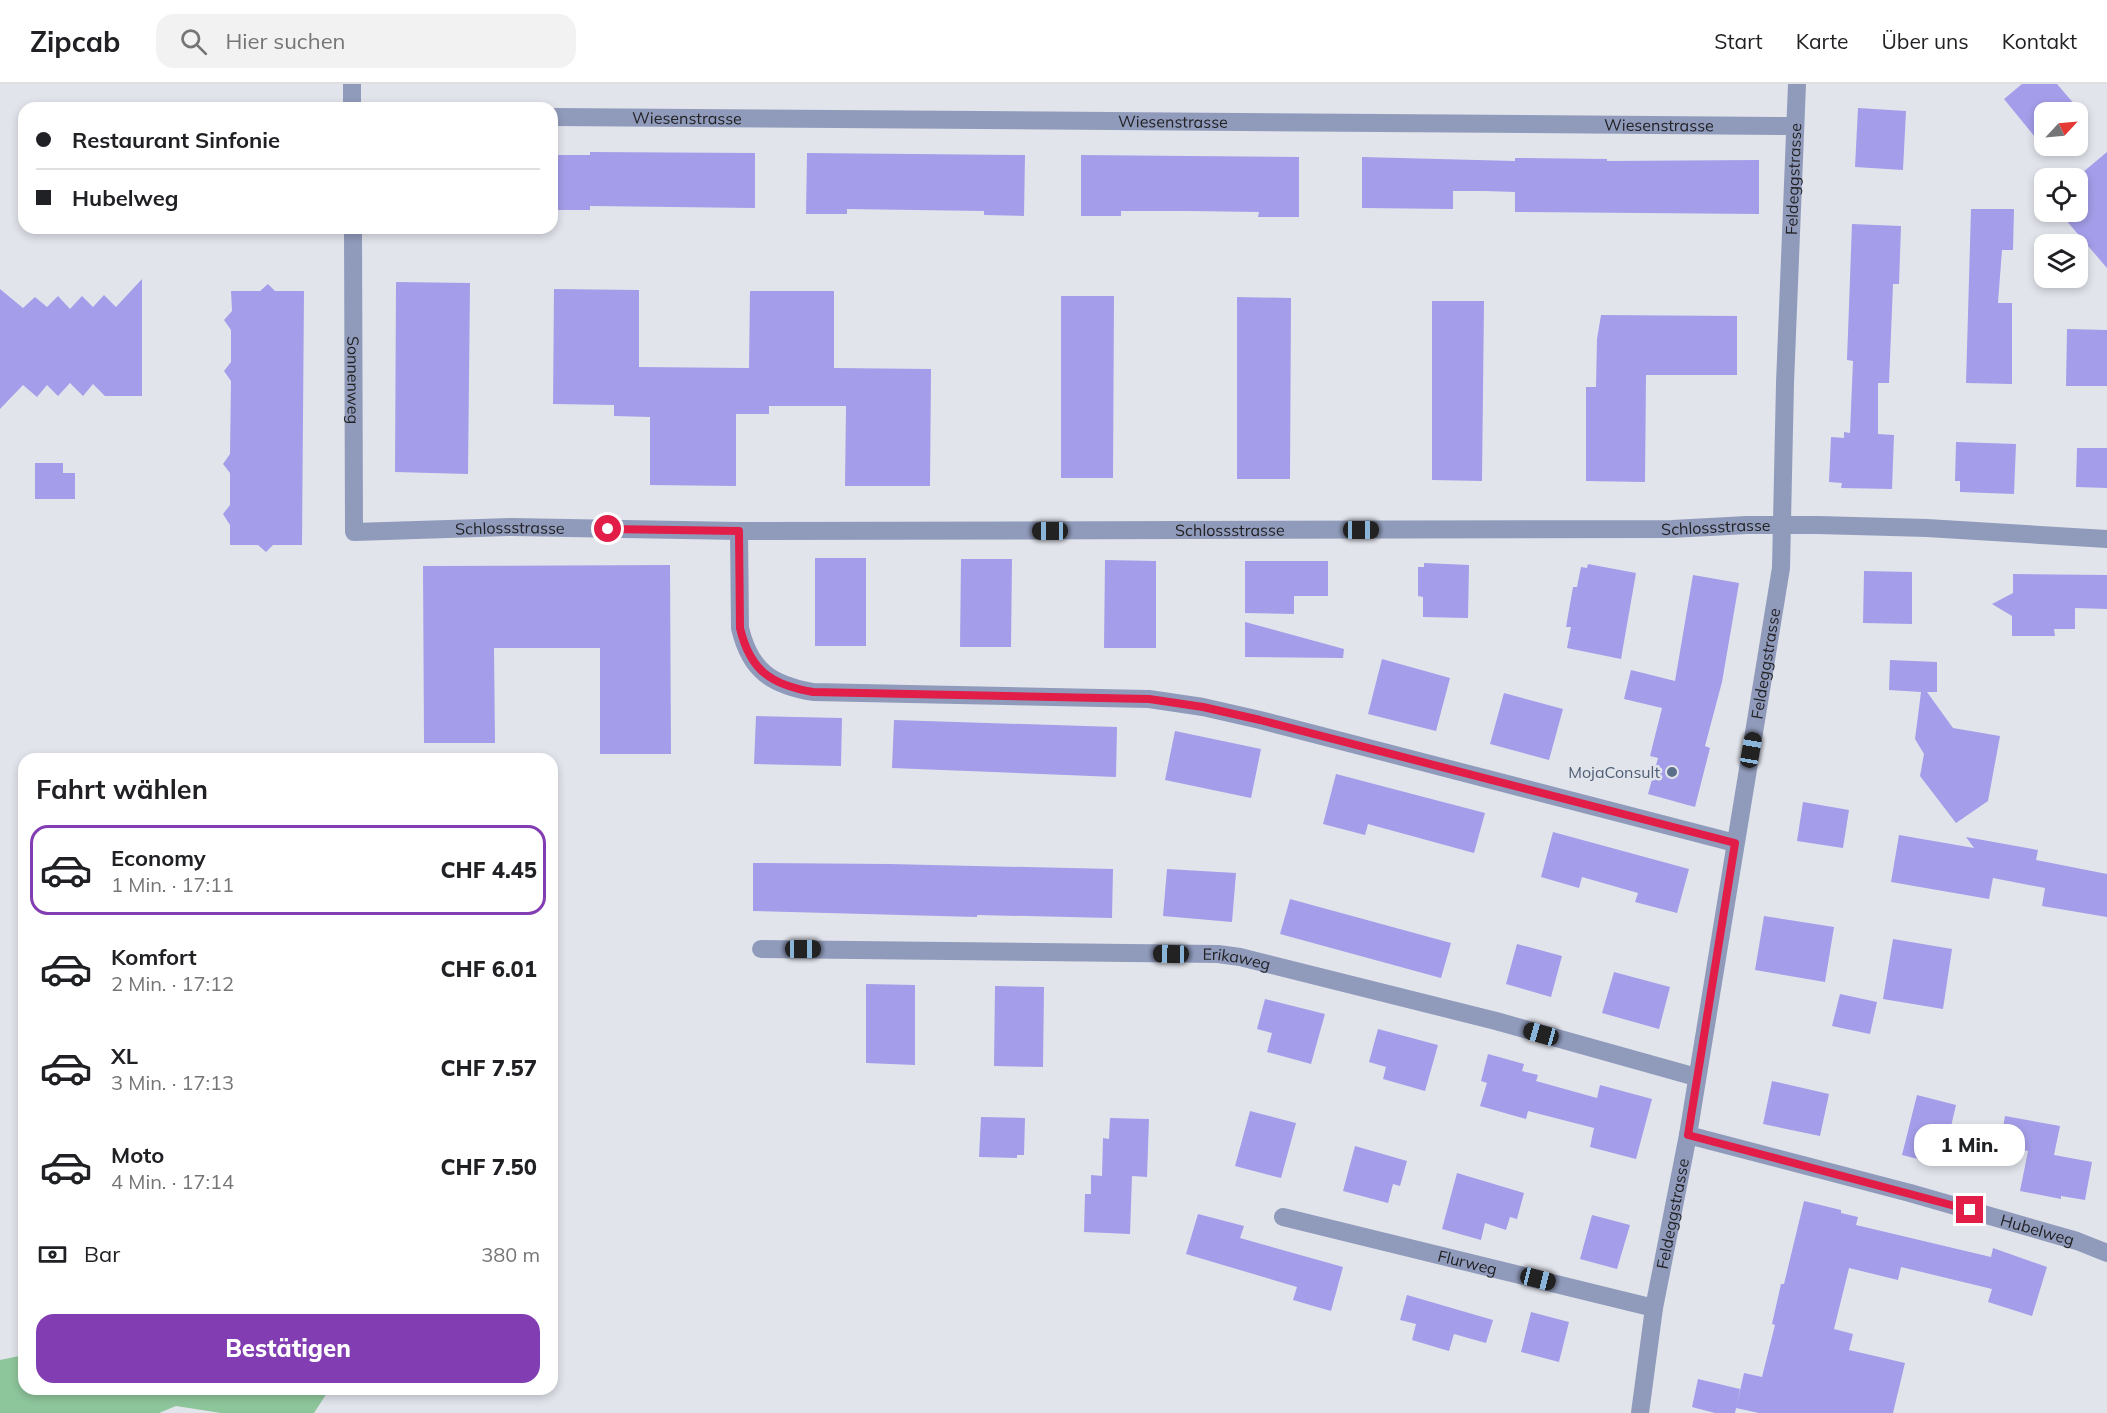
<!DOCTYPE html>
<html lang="de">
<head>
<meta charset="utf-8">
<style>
  :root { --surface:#fff; --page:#f2f2f2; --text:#202124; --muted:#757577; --line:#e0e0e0; --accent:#813db1 }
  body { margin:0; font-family:Mulish,sans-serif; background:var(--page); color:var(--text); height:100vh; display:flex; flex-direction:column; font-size:22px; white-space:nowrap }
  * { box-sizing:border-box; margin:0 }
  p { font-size:20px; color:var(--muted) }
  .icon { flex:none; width:33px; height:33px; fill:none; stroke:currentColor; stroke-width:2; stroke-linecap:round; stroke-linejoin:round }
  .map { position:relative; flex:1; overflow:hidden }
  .drawer { position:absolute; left:18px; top:669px; width:540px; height:642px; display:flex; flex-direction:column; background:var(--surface); border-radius:18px; box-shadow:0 3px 9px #0003 }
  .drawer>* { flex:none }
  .hud { position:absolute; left:18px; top:18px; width:540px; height:132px; border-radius:18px; box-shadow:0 3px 9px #0003; display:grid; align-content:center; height:132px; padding:0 18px; background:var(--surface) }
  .needle { width:39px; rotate:64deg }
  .tools { position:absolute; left:2034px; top:18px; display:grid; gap:12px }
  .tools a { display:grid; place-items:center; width:54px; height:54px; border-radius:12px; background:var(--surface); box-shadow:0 3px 9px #0003; font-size:30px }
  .end { position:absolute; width:27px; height:27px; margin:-14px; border:8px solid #e11d48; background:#fff; box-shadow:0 0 0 3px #fff }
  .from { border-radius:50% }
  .bubble { position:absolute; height:42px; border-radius:18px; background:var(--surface); box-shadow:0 3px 9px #0003; font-size:20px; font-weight:800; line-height:42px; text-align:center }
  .car { position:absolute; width:18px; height:36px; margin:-18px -9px; border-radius:8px; box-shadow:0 0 4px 2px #0007; background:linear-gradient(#222 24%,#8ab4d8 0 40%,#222 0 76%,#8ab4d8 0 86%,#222 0) }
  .hud b { display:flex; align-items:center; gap:21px; height:57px; font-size:22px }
  .hud b+b { border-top:2px solid var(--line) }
  .hud i { width:15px; height:15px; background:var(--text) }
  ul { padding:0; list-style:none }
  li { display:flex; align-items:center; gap:18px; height:90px; margin:0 12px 9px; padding:0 6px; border:3px solid transparent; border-radius:18px }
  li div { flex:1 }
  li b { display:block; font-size:22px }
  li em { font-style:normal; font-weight:800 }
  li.selected { border-color:var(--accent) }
  li>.icon { width:54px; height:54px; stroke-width:1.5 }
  h2 { padding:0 18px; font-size:27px; line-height:72px }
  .pay { display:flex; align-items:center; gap:15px; height:66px; padding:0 18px; font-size:22px }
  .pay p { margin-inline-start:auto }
  .primary-button { display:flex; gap:12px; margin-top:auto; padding:12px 18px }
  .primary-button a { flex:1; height:69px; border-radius:18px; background:var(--accent); color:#fff; font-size:24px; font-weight:800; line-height:69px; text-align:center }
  header { display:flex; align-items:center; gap:36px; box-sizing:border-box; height:84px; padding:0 30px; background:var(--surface); border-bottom:2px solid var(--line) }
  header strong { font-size:28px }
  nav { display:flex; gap:33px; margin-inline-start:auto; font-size:21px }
  .search { width:420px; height:54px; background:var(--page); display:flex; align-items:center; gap:15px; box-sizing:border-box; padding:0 21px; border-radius:18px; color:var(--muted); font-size:22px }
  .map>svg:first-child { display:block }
</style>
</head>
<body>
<header>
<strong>Zipcab</strong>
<div class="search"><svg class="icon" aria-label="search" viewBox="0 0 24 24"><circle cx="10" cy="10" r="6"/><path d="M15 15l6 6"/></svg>Hier suchen</div>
<nav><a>Start</a><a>Karte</a><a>Über uns</a><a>Kontakt</a></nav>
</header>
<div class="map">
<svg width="2107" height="1329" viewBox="0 0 2107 1329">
  <rect width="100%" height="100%" fill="#e2e4ec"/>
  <path fill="#8ec69c" d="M24,1271v34h303v4l-13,20h-93l-45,-7 -17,7h-159v-53z"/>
  <path fill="#a49de9" d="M2022,0h35l24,28h-37v36l-40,-49z
    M1858,24l48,3 -3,59 -48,-3z
    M590,68l165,1v55l-165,-2v4h-38v-55h38z
    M2107,68v116l-48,-56h19l-2,-34z
    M807,69l218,2 -1,61 -40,-1v-4l-69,-1 -68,-1v5h-41z
    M1081,71l218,2v60h-41l1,-5 -69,-1h-69v5h-40z
    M1362,73l153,4v-3l92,1v2l152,-1v54l-244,-2v-20l-31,-1h-31v18l-91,-1z
    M1971,125h43l-1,41h-11l-4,53h14v81l-46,-1z
    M1852,140l49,2 -2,58h-6l-4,99h-11v51l16,1 -2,54 -51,-1 1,-5 -13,-1 2,-45 13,1v-6l6,1 3,-72 -6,-1z
    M142,195v117h-37l-12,-12 -10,12 -13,-13 -12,13 -11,-11 -10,12 -14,-12 -23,24v-120l23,19 12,-11 12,10 11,-11 12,13 12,-13 11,11 11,-12 12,12z
    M396,198l74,1 -2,191 -73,-2z
    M268,200l7,7h29l-2,254h-29l-7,7 -8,-7h-28v-20l-7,-11 7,-9v-32l-7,-9 7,-10 1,-73 -7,-10 7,-9v-32l-7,-10 8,-9 -1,-20h29z
    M554,205l85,1v77l110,1 1,-77h84v77l97,1 -1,117h-85l1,-80h-77v8h-33v72l-86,-1v-68l-36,-1v-11l-61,-1z
    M1061,212h53l-1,182h-52z
    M1237,213l54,1 -1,181h-53z
    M1432,217h52l-2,180 -50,-1z
    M1601,231l136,1v59h-91l-1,107 -59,-1v-94h10l1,-48z
    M2067,245l40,1v56h-41z
    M1956,358l60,2 -2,50 -54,-2v-11h-5z
    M2077,364h30v40l-31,-1z
    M35,379h28v10h12v26h-40z
    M815,474h51v88h-51z
    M961,475h51l-1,88h-51z
    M1105,476l51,1v87h-52z
    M1245,477h83v35h-34v18l-49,-1z
    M1424,479l45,2 -1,53 -45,-1v-20l-5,-1v-29h6z
    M1588,480l48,9 -15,86 -54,-11 4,-21h-5l7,-40h4l4,-20 6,1z
    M670,481l1,189h-71v-106h-106l1,95h-71l-1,-177z
    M1864,487l48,1v52l-49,-1z
    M2013,490l94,1v34l-32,-1v21h-21l1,7h-43v-20l-20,-12 21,-11z
    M1693,491l46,8 -17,99 -17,64 5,2 -15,59 -47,-13 10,-36 -8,-2 12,-48 -38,-9 7,-29 44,11z
    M1245,538l99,27 -1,9 -98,-1z
    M1382,575l68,19 -14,53 -68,-17z
    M1890,576l47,2v30h-10l26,36 47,8 -12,65 -32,22 -36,-47 4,-22 -9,-15 6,-47 -32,-2z
    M1504,609l59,16 -14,51 -59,-16z
    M756,632l86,2 -1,48 -87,-2z
    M894,636l223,7 -1,50 -224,-9z
    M1175,647l86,18 -10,49 -86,-18z
    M1336,690l149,39 -11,40 -106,-29 -3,11 -42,-11z
    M1803,718l46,8 -6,38 -46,-7z
    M1553,748l136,37 -12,44 -42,-11 3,-9 -56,-16 -3,11 -38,-11z
    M1899,751l75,13 -8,-11 72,13 -2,10 71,14v43l-65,-11 3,-18 -52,-10 -4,21 -98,-17z
    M753,779l136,1 224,5 -1,49 -135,-3v2l-224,-6z
    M1167,785l69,4 -4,49 -69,-6z
    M1290,815l161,44 -10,35 -161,-44z
    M1764,832l70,11 -9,55 -70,-12z
    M1893,855l59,10 -9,60 -60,-10z
    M1517,860l45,12 -11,41 -45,-13z
    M1614,888l56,15 -11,42 -57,-16z
    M866,900l49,1v80l-49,-2z
    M995,902l49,1 -1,80 -49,-1z
    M1840,910l37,8 -7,32 -38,-8z
    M1265,915l60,15 -14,50 -44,-12 5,-19 -15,-4z
    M1378,945l60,16 -13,46 -42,-12 3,-12 -17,-5z
    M1488,970l36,10 -2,7 16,4 -2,6 61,17 3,-13 52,14 -16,60 -46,-12 4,-19 -66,-17 -2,8 -46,-13 7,-23 -6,-2z
    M1772,997l57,13 -9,42 -57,-12z
    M1917,1011l39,10 -14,60 -40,-10z
    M1250,1027l46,12 -15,55 -46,-12z
    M2005,1032l55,10 -6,29 38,7 -7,38 -24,-4v3l-41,-8 8,-40 -28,-6z
    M981,1033l44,1 -1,37h-7v3l-38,-1z
    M1110,1034l39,1 -2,58 -15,-1 -2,58 -46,-2 1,-38h6v-19l11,1 1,-38 6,1z
    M1355,1062l52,15 -7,25 -7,-2 -5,19 -45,-12z
    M1457,1089l67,20 -7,26 -7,-2 -4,13 -21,-7 -4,17 -39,-11z
    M1804,1117l37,9v3l17,4 -2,8 135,32 2,-9 54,19 -15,49 -44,-14 4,-13 -91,-22 -3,13 -49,-12 -15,61 19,5 -4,16 56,13 -12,50h-134l-23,-5 8,-35 18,4 13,-52 -3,-1 9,-40h3z
    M1198,1130l46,12 -4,12 103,29 -12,44 -38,-11 4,-13 -111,-33z
    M1592,1131l38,10 -13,44 -37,-10z
    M1407,1211l86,25 -7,23 -32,-9 -5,17 -37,-11 4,-16 -16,-4z
    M1531,1228l38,10 -10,40 -38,-10z
    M1698,1295l42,10 -5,24h-20l-23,-6z"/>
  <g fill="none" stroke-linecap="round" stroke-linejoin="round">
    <g stroke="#909bbb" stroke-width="18">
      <path d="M352,24v-24"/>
      <path id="s1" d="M552,33l1243,9"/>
      <path id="s2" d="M353,144l1,304 157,-5 228,4 933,-2 75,-4h71l109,3 180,11"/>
      <path d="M739,447l1,97c10,43 32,57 73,64l336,7 54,8 57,13 475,123"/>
      <path id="s3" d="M761,865l457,5 22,3 256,64 200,56"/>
      <path id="s4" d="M1688,1051l222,58 167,48 30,12"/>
      <path id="s5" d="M1283,1133l371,91"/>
      <path id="s6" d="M1640,1329l14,-105 34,-173 93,-567 4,-185 12,-299"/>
    </g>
  </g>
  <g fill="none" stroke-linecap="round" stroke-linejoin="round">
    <path stroke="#e11d48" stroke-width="8" d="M608,445l131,2 1,97c10,43 32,57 73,64l336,7 54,8 57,13 475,123 -47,292 282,75"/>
  </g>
  <circle fill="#5c6f8a" stroke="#e2e4ec" stroke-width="2" cx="1672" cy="688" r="6"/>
  <g text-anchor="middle" stroke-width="5" stroke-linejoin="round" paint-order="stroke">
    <g font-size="16" fill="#222225" stroke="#e2e4ec">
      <text dy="6" stroke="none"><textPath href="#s1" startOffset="135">Wiesenstrasse</textPath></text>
      <text dy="6" stroke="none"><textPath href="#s1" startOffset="621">Wiesenstrasse</textPath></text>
      <text dy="6" stroke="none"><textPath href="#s1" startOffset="1107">Wiesenstrasse</textPath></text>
      <text dy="6" stroke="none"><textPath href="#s6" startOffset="1246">Feldeggstrasse</textPath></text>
      <text dy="6" stroke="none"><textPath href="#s2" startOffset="152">Sonnenweg</textPath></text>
      <text dy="6" stroke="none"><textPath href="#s2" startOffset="1666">Schlossstrasse</textPath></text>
      <text dy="6" stroke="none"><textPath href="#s2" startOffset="460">Schlossstrasse</textPath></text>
      <text dy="6" stroke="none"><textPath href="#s2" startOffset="1180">Schlossstrasse</textPath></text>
      <text dy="6" stroke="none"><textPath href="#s6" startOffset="760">Feldeggstrasse</textPath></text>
      <text dy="6" stroke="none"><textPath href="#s3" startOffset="476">Erikaweg</textPath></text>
      <text dy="6" stroke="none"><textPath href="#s6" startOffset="202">Feldeggstrasse</textPath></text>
      <text dy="6" stroke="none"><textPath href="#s4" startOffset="362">Hubelweg</textPath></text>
      <text dy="6" stroke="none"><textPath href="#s5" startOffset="190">Flurweg</textPath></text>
    </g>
    <g font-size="16" fill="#4e5e75" stroke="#e2e4ec" text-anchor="end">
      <text x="1660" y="694">MojaConsult</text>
    </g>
  </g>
</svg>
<div class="tools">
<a><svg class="needle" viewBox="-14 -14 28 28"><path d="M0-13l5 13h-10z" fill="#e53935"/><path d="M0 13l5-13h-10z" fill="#757577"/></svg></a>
<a><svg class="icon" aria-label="locate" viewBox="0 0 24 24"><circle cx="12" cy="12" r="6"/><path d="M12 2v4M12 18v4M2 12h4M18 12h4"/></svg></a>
<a><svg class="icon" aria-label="layers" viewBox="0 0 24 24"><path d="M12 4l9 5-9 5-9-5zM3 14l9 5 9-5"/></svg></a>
</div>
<i class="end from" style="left:608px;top:445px"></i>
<i class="end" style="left:1970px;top:1126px"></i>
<div class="bubble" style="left:1914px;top:1040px;width:111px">1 Min.</div>
<i class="car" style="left:1361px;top:446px;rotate:90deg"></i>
<i class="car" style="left:1050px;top:447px;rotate:270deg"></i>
<i class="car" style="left:1751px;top:666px;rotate:10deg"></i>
<i class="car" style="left:803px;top:865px;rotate:90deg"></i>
<i class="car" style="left:1171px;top:870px;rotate:271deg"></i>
<i class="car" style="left:1541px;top:950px;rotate:286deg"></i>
<i class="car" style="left:1538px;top:1195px;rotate:104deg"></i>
<div class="hud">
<b><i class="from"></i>Restaurant Sinfonie</b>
<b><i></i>Hubelweg</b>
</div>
<section class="drawer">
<h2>Fahrt wählen</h2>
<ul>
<li class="selected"><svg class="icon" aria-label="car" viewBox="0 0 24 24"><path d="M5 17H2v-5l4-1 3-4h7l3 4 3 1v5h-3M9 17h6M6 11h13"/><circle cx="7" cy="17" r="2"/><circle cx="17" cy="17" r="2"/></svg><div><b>Economy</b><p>1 Min. · 17:11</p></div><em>CHF 4.45</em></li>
<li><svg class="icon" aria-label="car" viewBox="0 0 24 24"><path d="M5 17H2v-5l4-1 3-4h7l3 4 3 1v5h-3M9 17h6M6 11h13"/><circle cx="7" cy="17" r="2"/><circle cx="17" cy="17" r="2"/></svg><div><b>Komfort</b><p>2 Min. · 17:12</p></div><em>CHF 6.01</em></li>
<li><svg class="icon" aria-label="car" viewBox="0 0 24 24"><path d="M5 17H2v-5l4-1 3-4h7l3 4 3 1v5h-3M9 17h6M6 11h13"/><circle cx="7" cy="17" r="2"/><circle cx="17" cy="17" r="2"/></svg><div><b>XL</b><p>3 Min. · 17:13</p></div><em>CHF 7.57</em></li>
<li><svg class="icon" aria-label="car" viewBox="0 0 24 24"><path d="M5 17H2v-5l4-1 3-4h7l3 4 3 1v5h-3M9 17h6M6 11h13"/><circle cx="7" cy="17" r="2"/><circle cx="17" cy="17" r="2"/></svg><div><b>Moto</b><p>4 Min. · 17:14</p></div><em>CHF 7.50</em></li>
</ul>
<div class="pay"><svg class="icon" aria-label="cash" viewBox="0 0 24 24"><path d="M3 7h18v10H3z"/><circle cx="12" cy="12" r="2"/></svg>Bar<p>380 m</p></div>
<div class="primary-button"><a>Bestätigen</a></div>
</section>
</div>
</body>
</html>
